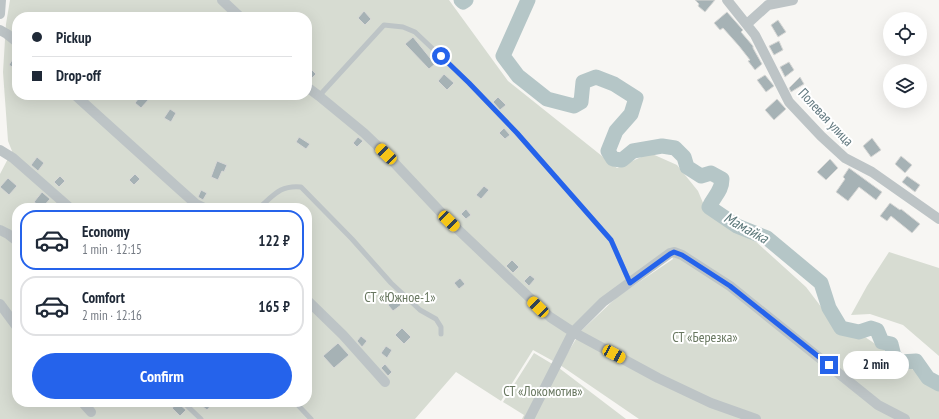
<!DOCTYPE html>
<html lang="en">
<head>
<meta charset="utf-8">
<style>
  :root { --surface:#fff; --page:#f6f6f7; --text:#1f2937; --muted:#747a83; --line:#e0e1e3; --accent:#2563eb }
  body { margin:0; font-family:"PT Sans Narrow",sans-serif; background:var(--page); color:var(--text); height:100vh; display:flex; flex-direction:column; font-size:15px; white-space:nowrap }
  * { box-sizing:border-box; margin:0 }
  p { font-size:13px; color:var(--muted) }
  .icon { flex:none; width:22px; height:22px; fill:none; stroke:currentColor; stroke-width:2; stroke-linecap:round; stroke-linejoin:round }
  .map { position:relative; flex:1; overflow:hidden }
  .panel { position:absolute; left:12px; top:203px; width:300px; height:204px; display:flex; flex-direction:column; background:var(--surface); border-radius:16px; box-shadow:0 4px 16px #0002 }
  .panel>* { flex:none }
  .top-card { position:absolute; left:12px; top:12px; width:300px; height:88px; border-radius:16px; box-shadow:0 4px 16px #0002; display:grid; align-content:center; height:88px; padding:0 20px; background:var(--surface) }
  .buttons { position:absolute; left:883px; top:12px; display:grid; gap:8px }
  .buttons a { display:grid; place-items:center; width:44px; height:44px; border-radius:50%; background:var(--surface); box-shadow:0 4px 16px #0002; font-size:20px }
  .end { position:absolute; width:18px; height:18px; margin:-9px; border:5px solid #2563eb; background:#fff; box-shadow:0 0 0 2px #fff }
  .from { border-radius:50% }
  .bubble { position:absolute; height:28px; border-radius:14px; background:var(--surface); box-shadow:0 4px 16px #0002; font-size:13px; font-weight:800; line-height:28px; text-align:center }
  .car { position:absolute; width:12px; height:24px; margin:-12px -6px; border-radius:5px; box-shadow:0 0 3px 1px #0007; background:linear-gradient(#f5c518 24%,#345 0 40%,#f5c518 0 76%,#345 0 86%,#f5c518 0) }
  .top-card b { display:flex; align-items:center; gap:14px; height:38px; font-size:15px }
  .top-card b+b { border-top:1px solid var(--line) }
  .top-card i { width:10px; height:10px; background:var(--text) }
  ul { padding:7px 0 0; list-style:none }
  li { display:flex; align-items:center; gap:12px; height:60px; margin:0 8px 6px; padding:0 12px; border:2px solid var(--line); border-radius:16px }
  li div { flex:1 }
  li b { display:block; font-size:15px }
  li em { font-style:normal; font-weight:800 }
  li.active { border-color:var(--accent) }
  li>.icon { width:36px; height:36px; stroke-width:1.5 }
  .action { display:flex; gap:8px; margin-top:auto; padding:8px 20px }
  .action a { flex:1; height:46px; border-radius:24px; background:var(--accent); color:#fff; font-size:16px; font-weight:800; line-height:46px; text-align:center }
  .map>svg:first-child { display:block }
</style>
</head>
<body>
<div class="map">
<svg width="939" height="419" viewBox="0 0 939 419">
  <rect width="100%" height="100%" fill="#f7f6f3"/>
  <path fill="#d7dcd2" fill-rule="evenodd" d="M10,0h439l59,81 109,87 33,-15 27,12 21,26 8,19 47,29 53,48 32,42 27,8 43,29 31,23v30h-300l-79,-54 21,-34 36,-34 56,-38 -4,-9 -95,77 -21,34 -20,-11 -32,51 -45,-29 -41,47h-415v-245l12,-23 -4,-10 -5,-69 3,-48zM17,17h290v78h-290zM17,208h290v194h-290z
    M889,252l50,16v88l-36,-31 -33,-11 -19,1 16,-29z
    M534,353l25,15 67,51h-104l2,-4 -21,-13z"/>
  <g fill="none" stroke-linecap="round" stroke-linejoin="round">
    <path stroke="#b5c6c7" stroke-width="15" d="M461,0l2,2 3,-2
      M528,0l-25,56 15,20 29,23 27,7 7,-4 2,-20 13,-5 18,7 22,14 -5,16 -15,17 -8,20 5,8 9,1 11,-9 29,-5 13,2 9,9 3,10 14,9 10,-3 11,6c0,12 -8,17 -13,28l28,19 30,12 54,45 8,25 12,20 18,4 12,-4 6,2 5,12 9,2 3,12 7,6 15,-1 12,17 11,6"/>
  </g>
  <path fill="#a6b2b5" stroke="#d8d8d6" d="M695,0h20l-10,12 -7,-6 1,-2z
    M364,11l7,8 -6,6 -7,-7z
    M727,12l16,18 -2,2 12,14v2l9,16 -7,6 -7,-9 2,-1 -11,-14 -16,-18 -3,2 -6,-7z
    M778,20l8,12 -8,5 -7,-12z
    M413,37l22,27 -6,5 -24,-25z
    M779,41l4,9 -9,5 -5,-9z
    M17,52v18l-8,-5z
    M789,62l5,8 -9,7 -5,-10z
    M307,65l9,9 -7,7h-2z
    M444,74l10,9 -7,7 -9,-9z
    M765,75l9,11 -8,6 -9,-12z
    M800,77l4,7 -13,8 -2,-4z
    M141,95h5l4,3 -9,10 -6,-5z
    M498,97l8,8 -6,5 -7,-8z
    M777,99l9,10 -12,11 -9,-10z
    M170,109l6,4 -5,9 -7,-4z
    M504,128l6,7 -5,4 -6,-6z
    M299,137l11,7 -4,5 -10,-7z
    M358,137l5,4 -6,6 -4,-4z
    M872,138l9,12 -10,7 -8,-11z
    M901,156l11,9 -7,8 -10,-9z
    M37,157l7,6 -6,8 -7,-6z
    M830,159l8,9 -12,12 -9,-8z
    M217,161l10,4 -3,7 -2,-1 -4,9 -7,-3z
    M849,168l33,24 -6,8 -17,-13 -11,14 -12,-9 9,-13 -2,-2z
    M135,174l5,5 -6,6 -5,-5z
    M60,176l5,5 -6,6 -5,-5z
    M907,176l13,9 -5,7 -13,-10z
    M8,178l9,8 -8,9 -9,-8z
    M484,186l5,4 -8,9 -5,-4z
    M201,190l6,3 -4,7 -5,-3z
    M42,192l8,7 -8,9 -8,-6z
    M890,203l10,7 1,-1 19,15 -8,9 -21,-17 -4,5 -7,-5z
    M466,209l5,6 -5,4 -5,-5z
    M512,260l7,7 -6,6 -7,-7z
    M530,275l5,4 -6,7 -5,-5z
    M460,278l5,6 -6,5 -5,-6z
    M395,299l6,6 -8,6 -5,-6z
    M402,328l9,9 -7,7 -9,-9z
    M361,336l6,5 -5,6 -5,-6z
    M338,343l11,12 -15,13 -11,-12z
    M386,346l6,4 -5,8 -6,-5z
    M385,364l7,8 -4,4 -7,-8z
    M197,402h17l-7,8z
    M178,403l8,7 -6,6 -8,-8z"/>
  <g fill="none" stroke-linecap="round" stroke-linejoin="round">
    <path stroke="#bdc4c6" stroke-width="5" d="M319,96l65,-71 19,2 12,5 54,51 48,50 94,107 19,43
      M259,208c15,-13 21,-23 42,-21l51,52 39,44 29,27 16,9 5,8v7
      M183,402l18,17
      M295,402l16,17"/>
    <path stroke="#bdc4c6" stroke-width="10" d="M222,0l18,17
      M727,0l28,35 34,67 32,34 24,22 27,14 67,47
      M0,14l1,-14
      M747,24l21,-19 25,-5
      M0,30l7,4 10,8
      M307,87l12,9 45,37 22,21 63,67 101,96 23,15 85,46 53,25 45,16
      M75,95l103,93 18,16 8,4
      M0,150l13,8 57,50
      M0,230l8,4 9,7
      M307,300l36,35 42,47
      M0,304l17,23
      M82,402l9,10
      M529,419l44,-87 30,-30 67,-49 4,-1 8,3 48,31 148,119 27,14"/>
  </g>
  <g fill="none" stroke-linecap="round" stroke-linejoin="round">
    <path stroke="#2563eb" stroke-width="5" d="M441,56l28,27 48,50 94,107 19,43 40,-29 4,-2 8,3 48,31 99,79"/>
  </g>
  <g text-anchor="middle" stroke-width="4" stroke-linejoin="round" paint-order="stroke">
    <g font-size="14" fill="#61787f" stroke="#fff">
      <text transform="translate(826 117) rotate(47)" y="5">Полевая улица</text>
    </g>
    <g font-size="14" fill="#687760" stroke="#fff">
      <text x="400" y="302">СТ «Южное-1»</text>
      <text x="705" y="342">СТ «Березка»</text>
      <text x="543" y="396">СТ «Локомотив»</text>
    </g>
    <g font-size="15" font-style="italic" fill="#5c787a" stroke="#fff">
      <text transform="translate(746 228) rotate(29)" y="5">Мамайка</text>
    </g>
  </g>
</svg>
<div class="buttons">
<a><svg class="icon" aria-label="locate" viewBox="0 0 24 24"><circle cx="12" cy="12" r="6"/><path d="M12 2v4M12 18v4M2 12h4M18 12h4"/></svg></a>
<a><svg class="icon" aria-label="layers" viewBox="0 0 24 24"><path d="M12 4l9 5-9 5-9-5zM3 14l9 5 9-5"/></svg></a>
</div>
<i class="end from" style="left:441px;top:56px"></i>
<i class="end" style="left:829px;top:365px"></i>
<div class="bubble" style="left:843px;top:351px;width:66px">2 min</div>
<i class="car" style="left:386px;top:154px;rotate:314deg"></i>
<i class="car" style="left:449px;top:221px;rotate:134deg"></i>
<i class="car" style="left:538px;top:307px;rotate:314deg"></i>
<i class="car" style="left:614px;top:354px;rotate:118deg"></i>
<div class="top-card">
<b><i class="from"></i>Pickup</b>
<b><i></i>Drop-off</b>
</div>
<section class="panel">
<ul>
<li class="active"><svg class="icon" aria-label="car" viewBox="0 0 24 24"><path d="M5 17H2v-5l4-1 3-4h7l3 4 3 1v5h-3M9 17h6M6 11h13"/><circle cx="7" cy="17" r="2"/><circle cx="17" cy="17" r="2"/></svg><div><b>Economy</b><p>1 min · 12:15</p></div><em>122 ₽</em></li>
<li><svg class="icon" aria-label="car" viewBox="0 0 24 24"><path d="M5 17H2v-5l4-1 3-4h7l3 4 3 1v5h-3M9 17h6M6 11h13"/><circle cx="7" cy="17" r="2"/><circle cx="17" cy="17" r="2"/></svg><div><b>Comfort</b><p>2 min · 12:16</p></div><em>165 ₽</em></li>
</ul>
<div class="action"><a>Confirm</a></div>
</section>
</div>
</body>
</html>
